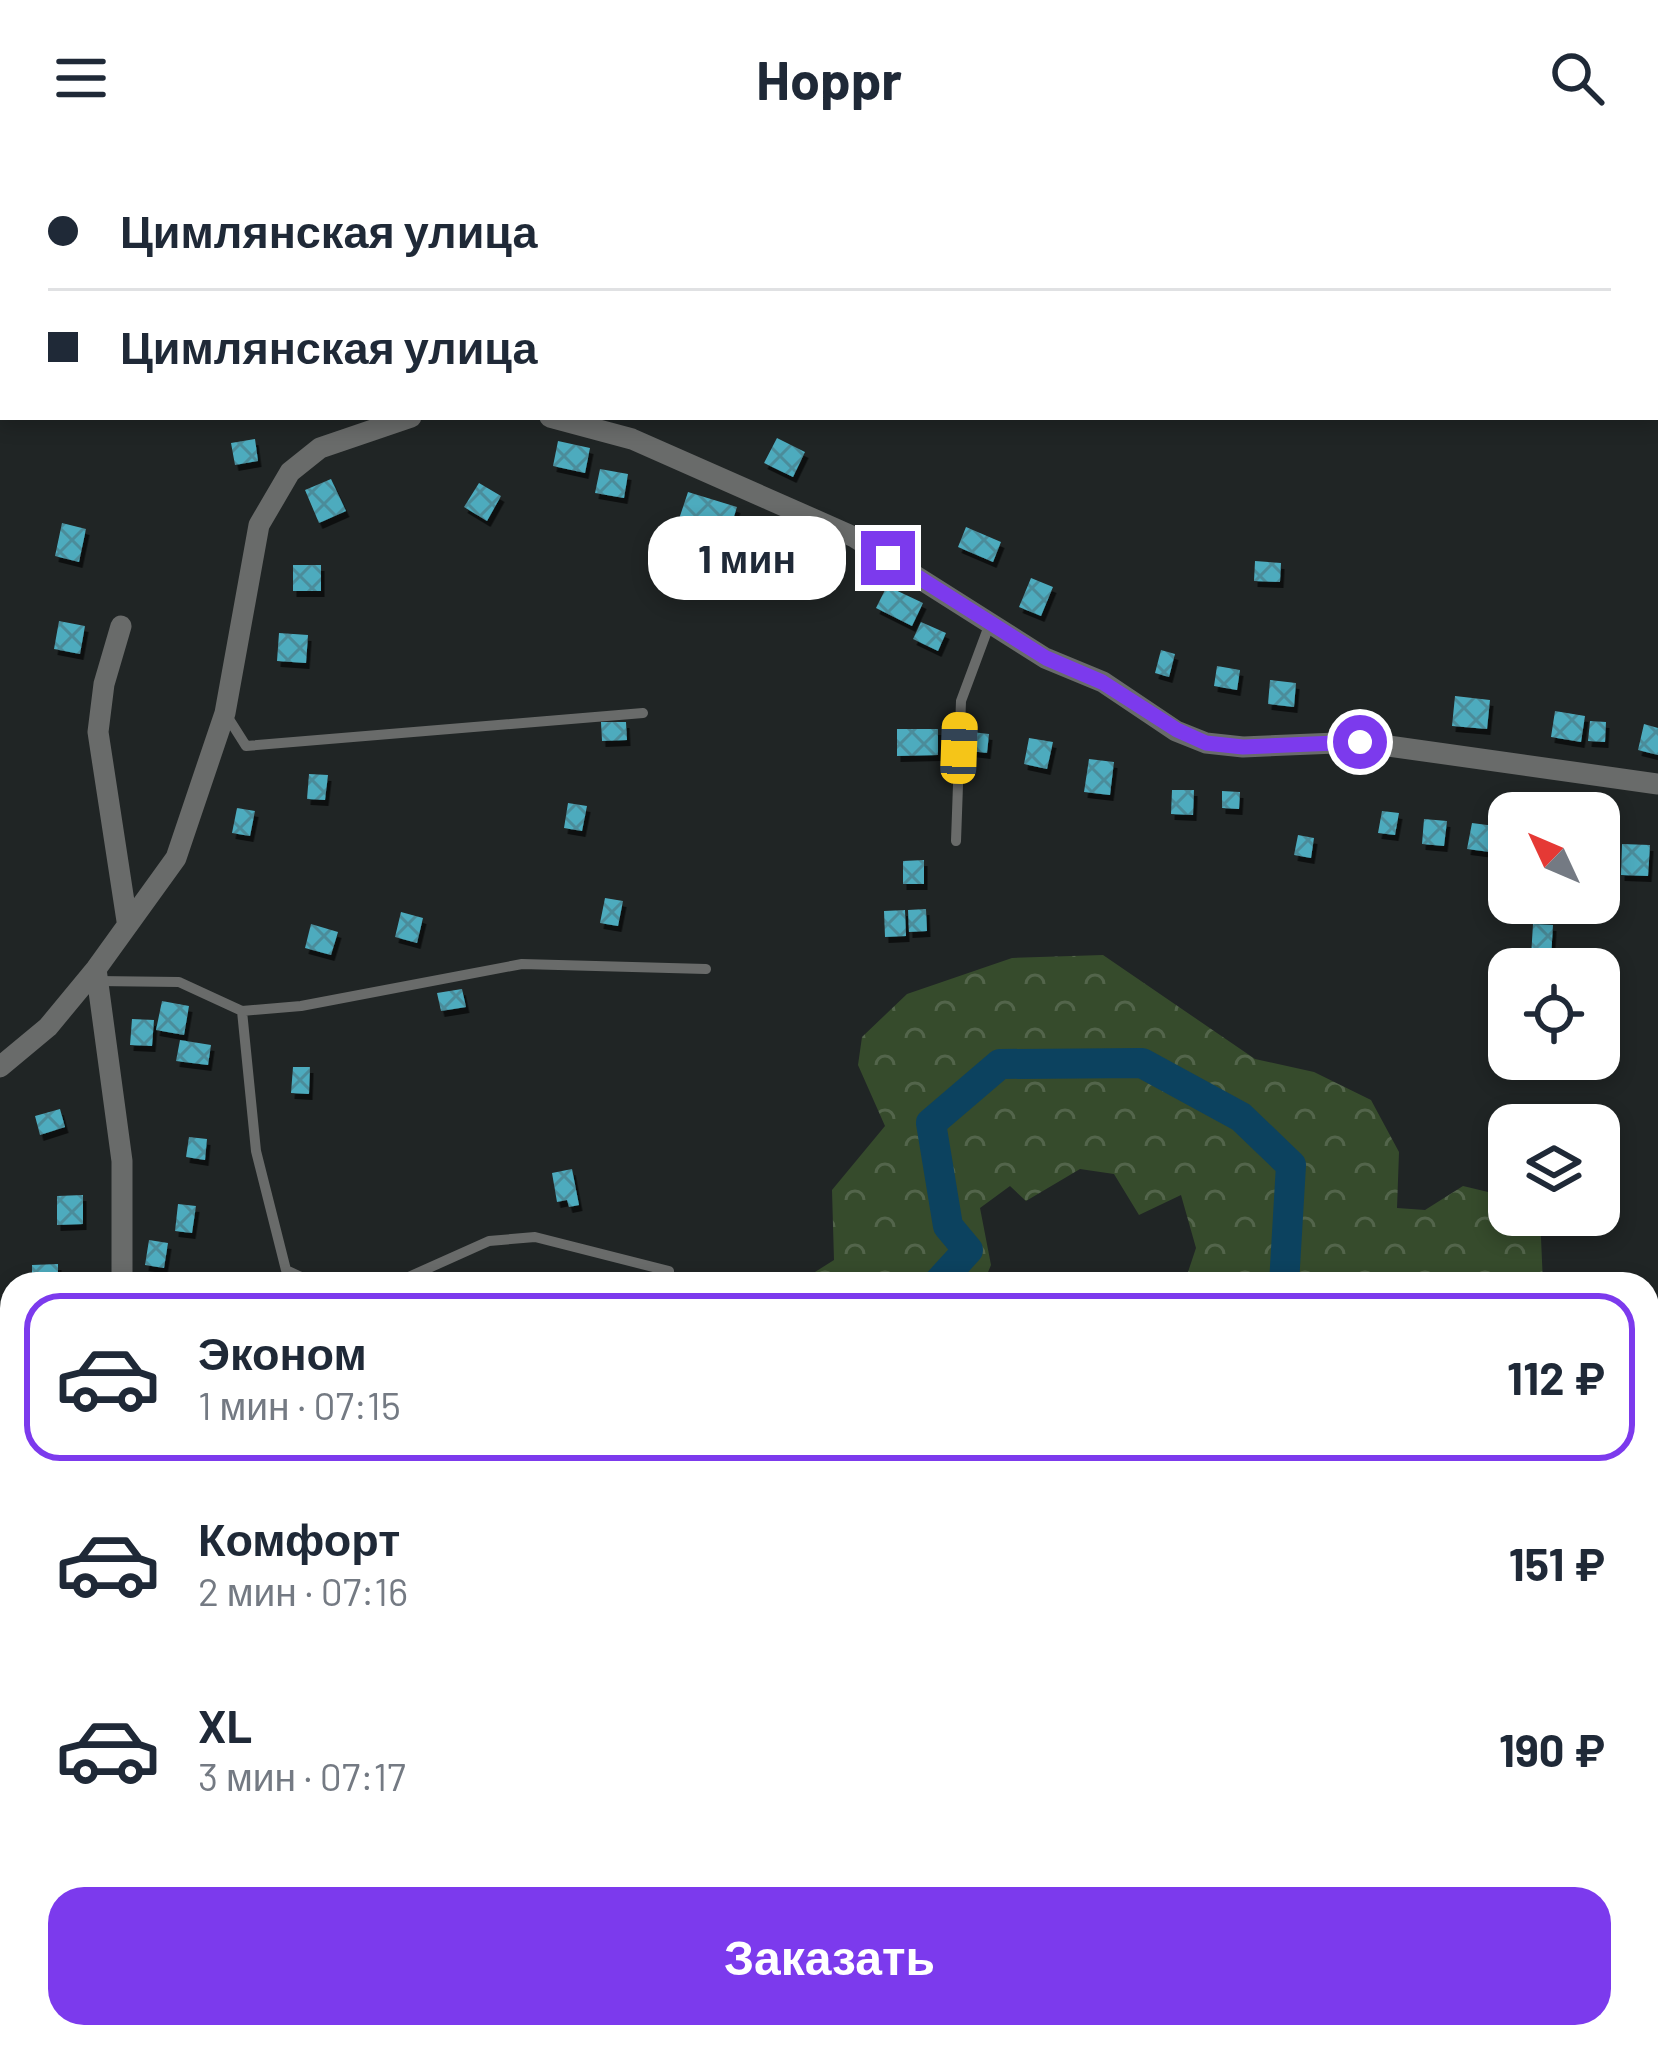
<!DOCTYPE html>
<html lang="ru">
<head>
<meta charset="utf-8">
<style>
  :root { --surface:#fff; --page:#f2f2f3; --text:#1f2937; --muted:#747a83; --line:#e0e1e3; --accent:#7c3aed }
  body { margin:0; font-family:Barlow,sans-serif; background:var(--page); color:var(--text); height:100vh; display:flex; flex-direction:column; font-size:45px; white-space:nowrap }
  * { box-sizing:border-box; margin:0 }
  p { font-size:39px; color:var(--muted) }
  .icon { flex:none; width:66px; height:66px; fill:none; stroke:currentColor; stroke-width:2; stroke-linecap:round; stroke-linejoin:round }
  .map { position:relative; flex:1; overflow:hidden }
  .sheet { position:absolute; left:0px; top:1116px; width:1659px; height:777px; display:flex; flex-direction:column; background:var(--surface); border-radius:36px 36px 0 0; box-shadow:0 6px 18px #0003 }
  .sheet>* { flex:none }
  .hud { position:absolute; left:0px; top:0px; width:1659px; height:264px; box-shadow:0 6px 18px #0003; display:grid; align-content:center; height:264px; padding:0 48px; background:var(--surface) }
  .needle { width:78px; rotate:314deg }
  .tools { position:absolute; left:1488px; top:636px; display:grid; gap:24px }
  .tools a { display:grid; place-items:center; width:132px; height:132px; border-radius:24px; background:var(--surface); box-shadow:0 6px 18px #0003; font-size:60px }
  .end { position:absolute; width:54px; height:54px; margin:-27px; border:15px solid #7c3aed; background:#fff; box-shadow:0 0 0 6px #fff }
  .from { border-radius:50% }
  .bubble { position:absolute; height:84px; border-radius:36px; background:var(--surface); box-shadow:0 6px 18px #0003; font-size:39px; font-weight:700; line-height:84px; text-align:center }
  .car { position:absolute; width:36px; height:72px; margin:-36px -18px; border-radius:15px; box-shadow:0 0 9px 3px #0007; background:linear-gradient(#f5c518 24%,#345 0 40%,#f5c518 0 76%,#345 0 86%,#f5c518 0) }
  .hud b { display:flex; align-items:center; gap:42px; height:114px; font-size:45px }
  .hud b+b { border-top:3px solid var(--line) }
  .hud i { width:30px; height:30px; background:var(--text) }
  ul { padding:21px 0 0; list-style:none }
  li { display:flex; align-items:center; gap:36px; height:168px; margin:0 24px 18px; padding:0 24px; border:6px solid transparent; border-radius:36px }
  li div { flex:1 }
  li b { display:block; font-size:45px }
  li em { font-style:normal; font-weight:700 }
  li.on { border-color:var(--accent) }
  li>.icon { width:108px; height:108px; stroke-width:1.5 }
  .action { display:flex; gap:24px; margin-top:auto; padding:24px 48px }
  .action a { flex:1; height:138px; border-radius:36px; background:var(--accent); color:#fff; font-size:48px; font-weight:700; line-height:138px; text-align:center }
  header { display:flex; justify-content:space-between; align-items:center; height:156px; padding:0 48px; background:var(--surface); font-size:54px; font-weight:700 }
  .map>svg:first-child { display:block }
</style>
</head>
<body>
<header><svg class="icon" aria-label="menu" viewBox="0 0 24 24"><path d="M4 6h16M4 12h16M4 18h16"/></svg>Hoppr<svg class="icon" aria-label="search" viewBox="0 0 24 24"><circle cx="10" cy="10" r="6"/><path d="M15 15l6 6"/></svg></header>
<div class="map">
<svg width="1658" height="1892" viewBox="0 0 1658 1892">
  <defs>
    <pattern id="forest-crowns" width="20" height="18" patternUnits="userSpaceOnUse" patternTransform="scale(3)"><rect width="20" height="18" fill="#364b2c"/><path d="M2 6a3 3 0 1 1 6 0M12 15a3 3 0 1 1 6 0" fill="none" stroke="#53654b"/></pattern>
    <pattern id="building-cross-hatch" width="8" height="8" patternUnits="userSpaceOnUse" patternTransform="scale(3)"><rect width="8" height="8" fill="#4eabbe"/><path d="M0 0l8 8M0 8l8-8" fill="none" stroke="#4b8c9a"/></pattern>
    <filter id="shadow"><feDropShadow dx="3.5" dy="6" stdDeviation="0" flood-color="#0009"/></filter>
  </defs>
  <rect width="100%" height="100%" fill="#202525"/>
  <path fill="#24302f" d="M1189,1881h94l3,11h-96z"/>
  <path fill="url(#forest-crowns)" d="M1103,799l152,104 59,13 57,28 28,52 -2,56 28,2 38,-24 46,11v18h31l3,69h-359l12,-36 -15,-53 -42,20 -25,-41 -34,-5 -54,32 -16,-15 -30,22 11,57 -8,19h-187l38,-24 -2,-70 53,-64 -27,-61 4,-28 45,-43 105,-36z
    M1647,1222l11,1v155l-11,-3z"/>
  <g fill="none" stroke-linecap="round" stroke-linejoin="round">
    <path stroke="#0c425f" stroke-width="4.5" d="M544,1892v-11"/>
    <path stroke="#0c425f" stroke-width="30" d="M937,1128l31,-34 -20,-24 -17,-103 69,-59 142,-1 99,54 50,48 -7,119
      M1647,1267l11,6
      M78,1892l21,-11"/>
  </g>
  <path fill="url(#building-cross-hatch)" filter="url(#shadow)" d="M777,282l28,14 -12,25 -29,-14z
    M255,283l3,22 -23,4 -4,-22z
    M558,285l32,7 -5,25 -32,-7z
    M600,313l28,5 -4,24 -29,-5z
    M331,323l15,32 -27,12 -14,-33z
    M479,327l22,13 -14,25 -23,-14z
    M688,336l49,15 -9,28 -49,-16z
    M754,364l22,10 -14,31 -22,-10z
    M62,367l24,6 -7,33 -24,-6z
    M966,371l35,15 -8,20 -35,-15z
    M1255,405l26,2 -1,19 -26,-1z
    M293,409h28v26h-28z
    M1031,422l22,9 -12,29 -22,-9z
    M887,430l36,17 -11,23 -36,-18z
    M59,465l26,5 -5,28 -26,-5z
    M921,466l25,11 -8,18 -25,-12z
    M279,477l29,2 -2,28 -29,-2z
    M1161,494l14,4 -6,23 -14,-4z
    M1217,510l23,4 -3,20 -23,-4z
    M1270,524l26,3 -2,24 -26,-3z
    M1455,540l35,4 -3,29 -35,-3z
    M1555,555l30,5 -4,26 -30,-5z
    M1590,565l16,1 -1,20 -17,-1z
    M601,566h25l1,18 -25,1z
    M1644,568l14,4v27l-20,-5z
    M897,573h41v26l-41,1z
    M972,576l17,2 -2,19 -17,-2z
    M1029,582l24,4 -6,27 -23,-5z
    M1089,603l25,3 -4,33 -26,-3z
    M309,618l19,1 -3,25 -18,-1z
    M1172,634h22l-1,25 -22,-1z
    M1222,635l18,1 -1,17 -17,-1z
    M568,647l19,3 -5,25 -18,-3z
    M237,652l18,3 -5,25 -18,-3z
    M1382,655l17,2 -4,22 -17,-2z
    M1424,663l23,2 -3,25 -22,-2z
    M1472,667l23,3 -5,26 -23,-3z
    M1599,675l13,1 -4,42 -9,-1z
    M1298,679l16,3 -3,20 -17,-3z
    M1622,688l28,1 -2,31 -27,-1z
    M924,704v24h-21v-23z
    M605,742l18,3 -5,25 -18,-3z
    M926,753l1,22 -18,1 -1,-22z
    M905,754l1,26 -21,1 -1,-26z
    M401,756l22,6 -6,25 -22,-6z
    M311,768l27,8 -7,23 -26,-7z
    M1533,768l20,1 -2,33 -20,-1z
    M462,833l4,18 -25,4 -4,-18z
    M162,845l27,5 -5,29 -28,-5z
    M132,863l22,1 -2,26 -22,-1z
    M180,884l31,5 -3,20 -32,-4z
    M293,911h17l-1,27 -18,-1z
    M60,953l5,18 -25,8 -5,-19z
    M189,981l18,2 -2,21 -19,-3z
    M572,1013l7,36 -10,2 -2,-7 -10,2 -5,-29z
    M83,1039v29l-26,1v-29z
    M178,1048l18,2 -4,27 -17,-2z
    M149,1084l19,3 -4,25 -19,-3z
    M58,1108v20h-26v-19z
    M573,1881h51l2,11h-51z
    M702,1881h54l1,11h-54z"/>
  <g fill="none" stroke-linecap="round" stroke-linejoin="round">
    <path stroke="#838787" stroke-width="3" stroke-dasharray="9 9" stroke-linecap="butt" d="M0,1497l12,4
      M89,1881l4,11"/>
    <path stroke="#696b6a" stroke-width="10" d="M227,560l19,30 397,-33
      M956,685l5,-140 29,-78
      M97,825l82,1 63,29 59,-5 221,-42 184,5
      M242,855l14,140 30,119 30,14
      M393,1128l96,-43 46,-4 134,34
      M650,1881l1,11
      M782,1881l1,11
      M1167,1881l1,11"/>
    <path stroke="#696b6a" stroke-width="21" d="M200,0l1,3
      M540,3l5,-3
      M550,261l82,22 222,98 191,121 58,24 73,49 30,12 37,4 117,-5 298,42
      M121,470l-17,58 -6,48 29,189
      M96,813l26,192v123
      M0,911l48,-40 48,-58 80,-111 49,-145 34,-188 31,-53 30,-24 91,-31
      M0,1708l12,-9"/>
  </g>
  <g fill="none" stroke-linecap="round" stroke-linejoin="round">
    <path stroke="#7c3aed" stroke-width="15" d="M888,402l158,100 56,24 75,48 29,13 37,4 117,-5"/>
  </g>
</svg>
<div class="tools">
<a><svg class="needle" viewBox="-14 -14 28 28"><path d="M0-13l5 13h-10z" fill="#e53935"/><path d="M0 13l5-13h-10z" fill="#747a83"/></svg></a>
<a><svg class="icon" aria-label="locate" viewBox="0 0 24 24"><circle cx="12" cy="12" r="6"/><path d="M12 2v4M12 18v4M2 12h4M18 12h4"/></svg></a>
<a><svg class="icon" aria-label="layers" viewBox="0 0 24 24"><path d="M12 4l9 5-9 5-9-5zM3 14l9 5 9-5"/></svg></a>
</div>
<i class="end from" style="left:1360px;top:586px"></i>
<i class="end" style="left:888px;top:402px"></i>
<div class="bubble" style="left:648px;top:360px;width:198px">1 мин</div>
<i class="car" style="left:959px;top:592px;rotate:2deg"></i>
<div class="hud">
<b><i class="from"></i>Цимлянская улица</b>
<b><i></i>Цимлянская улица</b>
</div>
<section class="sheet">
<ul>
<li class="on"><svg class="icon" aria-label="car" viewBox="0 0 24 24"><path d="M5 17H2v-5l4-1 3-4h7l3 4 3 1v5h-3M9 17h6M6 11h13"/><circle cx="7" cy="17" r="2"/><circle cx="17" cy="17" r="2"/></svg><div><b>Эконом</b><p>1 мин · 07:15</p></div><em>112 ₽</em></li>
<li><svg class="icon" aria-label="car" viewBox="0 0 24 24"><path d="M5 17H2v-5l4-1 3-4h7l3 4 3 1v5h-3M9 17h6M6 11h13"/><circle cx="7" cy="17" r="2"/><circle cx="17" cy="17" r="2"/></svg><div><b>Комфорт</b><p>2 мин · 07:16</p></div><em>151 ₽</em></li>
<li><svg class="icon" aria-label="car" viewBox="0 0 24 24"><path d="M5 17H2v-5l4-1 3-4h7l3 4 3 1v5h-3M9 17h6M6 11h13"/><circle cx="7" cy="17" r="2"/><circle cx="17" cy="17" r="2"/></svg><div><b>XL</b><p>3 мин · 07:17</p></div><em>190 ₽</em></li>
</ul>
<div class="action"><a>Заказать</a></div>
</section>
</div>
</body>
</html>
